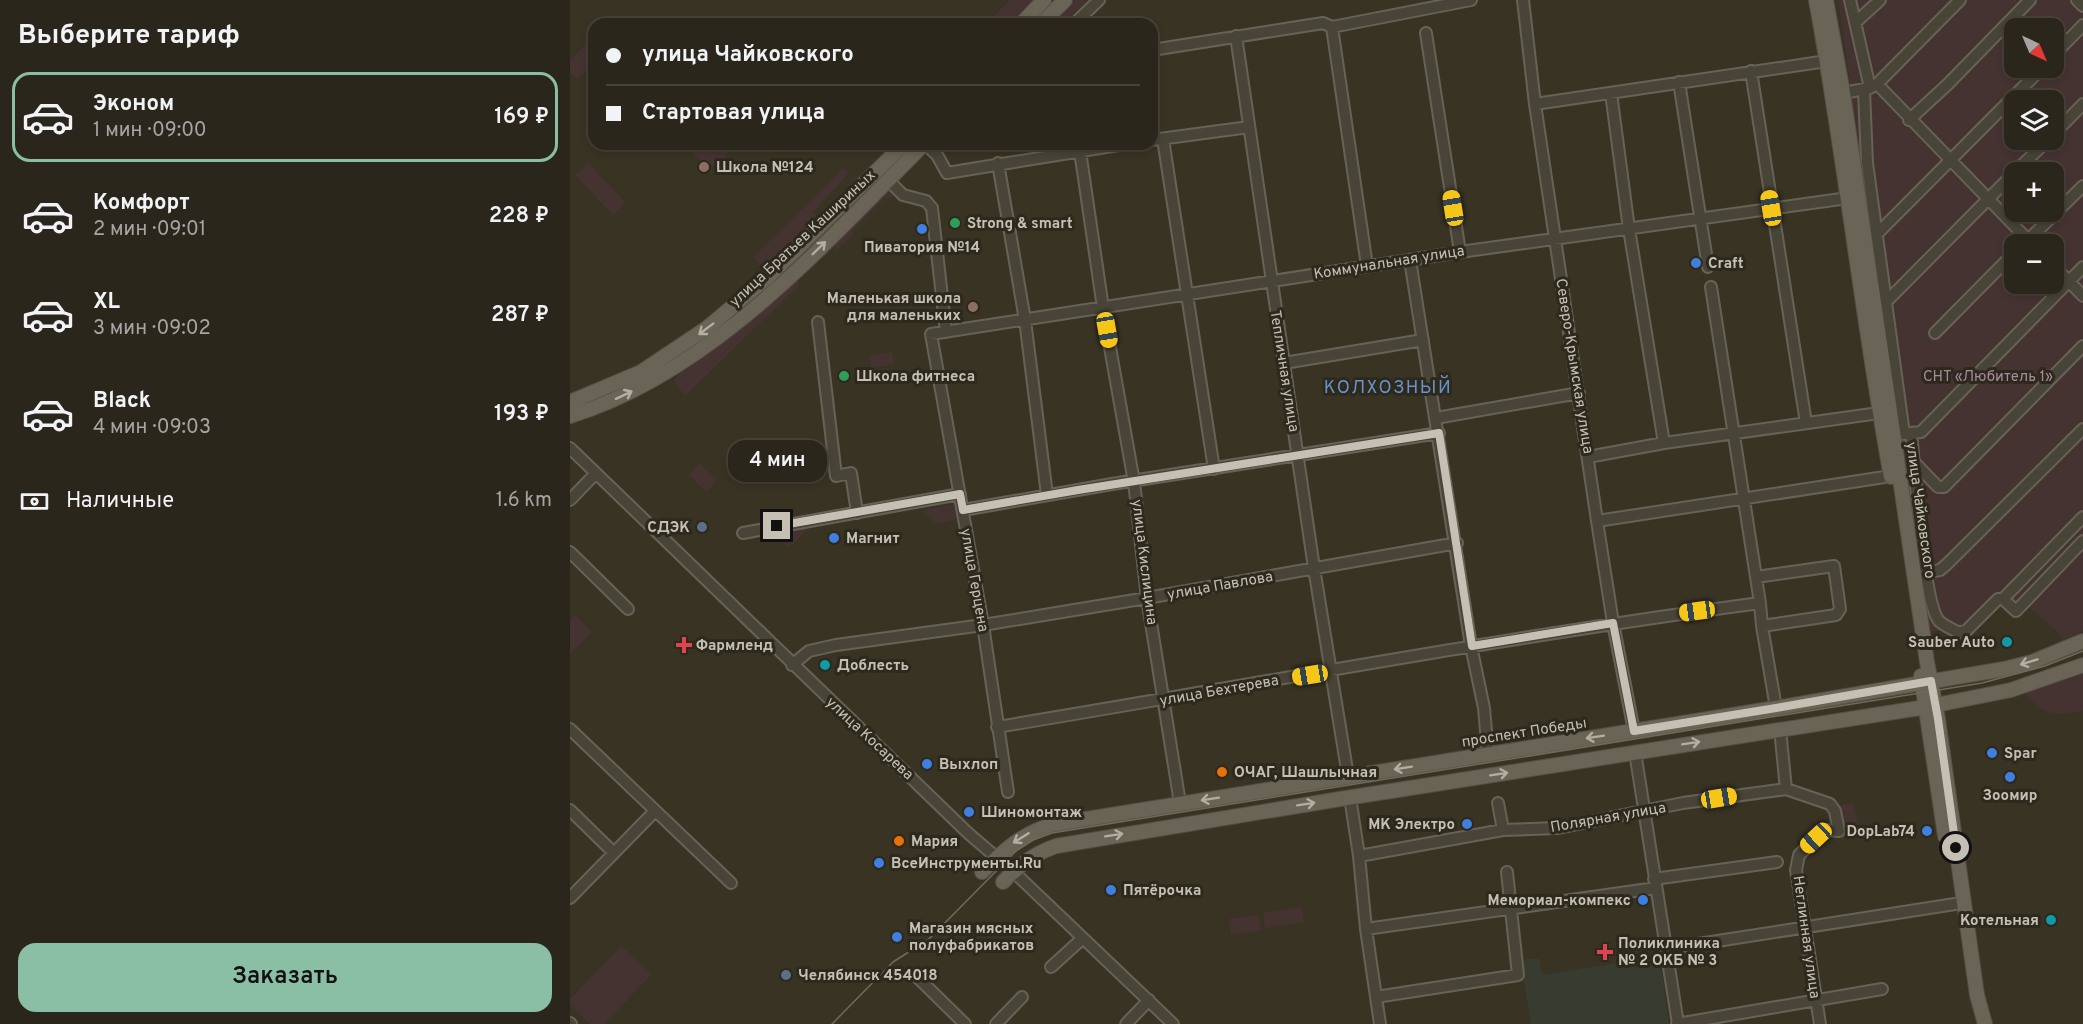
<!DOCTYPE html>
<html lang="ru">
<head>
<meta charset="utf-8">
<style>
  :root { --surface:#2b261b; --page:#373228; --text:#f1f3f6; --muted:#a6a5a3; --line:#47433a; --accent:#8abfa5 }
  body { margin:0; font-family:Overpass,sans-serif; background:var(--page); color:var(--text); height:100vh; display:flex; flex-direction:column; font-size:22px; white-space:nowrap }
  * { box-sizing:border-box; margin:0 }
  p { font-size:20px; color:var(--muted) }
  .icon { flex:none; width:33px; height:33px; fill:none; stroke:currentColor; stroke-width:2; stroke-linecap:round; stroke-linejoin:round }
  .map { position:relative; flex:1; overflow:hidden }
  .sheet { display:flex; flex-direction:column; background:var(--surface); width:570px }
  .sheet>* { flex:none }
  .guide { position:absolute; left:18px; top:18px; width:570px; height:132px; border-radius:18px; box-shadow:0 3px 9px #0003,0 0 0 2px var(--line); display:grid; align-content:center; height:132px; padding:0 18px; background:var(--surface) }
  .needle { width:39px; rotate:136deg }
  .fabs { position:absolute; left:1434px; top:18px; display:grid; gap:12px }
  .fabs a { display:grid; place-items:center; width:60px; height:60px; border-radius:12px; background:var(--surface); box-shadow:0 3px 9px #0003,0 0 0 2px var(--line); font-size:30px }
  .end { position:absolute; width:27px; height:27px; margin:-14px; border:8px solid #c5c0b3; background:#111; box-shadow:0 0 0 3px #111 }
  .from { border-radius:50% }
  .bubble { position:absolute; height:42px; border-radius:18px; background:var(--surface); box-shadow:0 3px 9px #0003,0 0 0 2px var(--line); font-size:20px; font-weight:600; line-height:42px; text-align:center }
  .car { position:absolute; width:18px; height:36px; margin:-18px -9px; border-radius:8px; box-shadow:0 0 4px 2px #0007; background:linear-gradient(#f5c518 24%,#345 0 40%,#f5c518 0 76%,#345 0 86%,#f5c518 0) }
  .guide b { display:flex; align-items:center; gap:21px; height:57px; font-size:22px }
  .guide b+b { border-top:2px solid var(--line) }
  .guide i { width:15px; height:15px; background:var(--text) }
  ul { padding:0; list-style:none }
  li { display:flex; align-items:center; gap:18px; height:90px; margin:0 12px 9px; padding:0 6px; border:3px solid transparent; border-radius:18px }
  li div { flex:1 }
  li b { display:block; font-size:22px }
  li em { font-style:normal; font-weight:600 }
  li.on { border-color:var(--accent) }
  li>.icon { width:54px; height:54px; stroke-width:1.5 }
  h2 { padding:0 18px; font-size:27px; line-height:72px }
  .pay { display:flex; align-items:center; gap:15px; height:66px; padding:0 18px; font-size:22px }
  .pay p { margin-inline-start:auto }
  .button { display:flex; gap:12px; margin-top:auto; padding:12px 18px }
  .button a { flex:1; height:69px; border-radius:18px; background:var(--accent); color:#111; font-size:24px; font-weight:600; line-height:69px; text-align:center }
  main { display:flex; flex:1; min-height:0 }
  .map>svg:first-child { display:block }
</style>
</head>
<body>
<main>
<section class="sheet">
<h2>Выберите тариф</h2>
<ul>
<li class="on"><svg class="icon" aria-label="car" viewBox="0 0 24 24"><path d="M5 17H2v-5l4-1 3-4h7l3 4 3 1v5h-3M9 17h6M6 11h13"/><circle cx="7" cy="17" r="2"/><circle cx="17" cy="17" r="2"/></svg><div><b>Эконом</b><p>1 мин · 09:00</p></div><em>169 ₽</em></li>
<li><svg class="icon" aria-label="car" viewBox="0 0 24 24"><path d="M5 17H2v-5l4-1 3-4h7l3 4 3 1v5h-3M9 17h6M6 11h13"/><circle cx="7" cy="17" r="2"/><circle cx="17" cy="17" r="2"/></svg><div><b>Комфорт</b><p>2 мин · 09:01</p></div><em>228 ₽</em></li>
<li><svg class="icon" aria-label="car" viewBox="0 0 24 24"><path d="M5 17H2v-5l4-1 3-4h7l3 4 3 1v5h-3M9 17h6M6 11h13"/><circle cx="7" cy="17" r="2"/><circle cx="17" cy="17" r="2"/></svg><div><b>XL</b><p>3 мин · 09:02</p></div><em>287 ₽</em></li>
<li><svg class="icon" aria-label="car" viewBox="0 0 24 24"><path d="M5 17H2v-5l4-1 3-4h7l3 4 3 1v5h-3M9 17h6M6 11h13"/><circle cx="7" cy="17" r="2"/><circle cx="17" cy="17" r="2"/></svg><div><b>Black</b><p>4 мин · 09:03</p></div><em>193 ₽</em></li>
</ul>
<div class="pay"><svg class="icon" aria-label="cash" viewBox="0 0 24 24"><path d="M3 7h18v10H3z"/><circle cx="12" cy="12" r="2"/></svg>Наличные<p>1.6 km</p></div>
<div class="button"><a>Заказать</a></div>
</section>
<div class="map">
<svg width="1513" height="1024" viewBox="0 0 1513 1024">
  <rect width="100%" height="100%" fill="#393324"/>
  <path fill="#383b2f" d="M1090,956l9,68h-138l-10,-62 6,-3h12l3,16z"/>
  <path fill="#453332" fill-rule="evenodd" d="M440,0h25l-25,24h-25z
    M505,0h13l-24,23 -6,-6z
    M1268,0h245v631l-20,9 -5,-8 -33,-28 -12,13 -17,-14 -32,34 -18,-8 -17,3zM1444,28h40v40h-40zM1444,100h40v40h-40zM1444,172h40v40h-40zM1444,244h40v40h-40z
    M17,44l7,8v10l-17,17 -7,-7v-12z
    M114,144h43c3,12 -3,21 -15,22l-11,-4z
    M18,163l38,40 -13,12 -38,-40z
    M274,168l4,5 -2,4 -33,35 4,5 -49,48h-8l-7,-8z
    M317,191h5l3,3 -3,4h-7l-33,33 2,3 -18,17 -3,-7z
    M225,280l3,1 1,4 -114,111 -11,-15 3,-5 42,-30z
    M322,352l2,12 -23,4 -1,-12z
    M129,463l18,17 -10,12 -18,-17z
    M386,504l2,15 -21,5 -15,-14z
    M233,524l5,6 -20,18 -15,-17z
    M5,615l17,17 -22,22v-34z
    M1513,674v36c-26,7 -37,6 -57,-14l1,-3z
    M1283,802l6,25 -15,4 -6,-25z
    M731,907l3,15 -39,6 -2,-15z
    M688,915l3,15 -30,5 -2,-16z
    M51,946l30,29 -47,49h-14l-20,-19v-6z"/>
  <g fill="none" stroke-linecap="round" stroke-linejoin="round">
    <defs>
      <path id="minor" d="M953,0l12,104 62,417 16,102 21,108
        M1280,0l20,88
        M1507,0l6,6
        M1286,22l24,-22
        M504,24l25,-24
        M762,27l35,239
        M856,33l34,219
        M666,36l78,532 34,208
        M582,50l171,-27 9,4 139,-27
        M1484,55l29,-30
        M1181,71l55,352
        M1109,82l29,185
        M1307,84l155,160
        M1294,90l3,73 37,271 7,-1c4,33 12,170 28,188 5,5 14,8 20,12l8,-3 31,-31h5l80,-82
        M1041,93l18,136 35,214
        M1273,93l27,-5 7,-4 83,-84
        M965,104l292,-43
        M1339,120l39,-36 82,-84
        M1484,134l29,-30
        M593,139l51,330
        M582,140l97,-13
        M355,144l12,11 10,18 178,-29
        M509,144l24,164 31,174 13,116 33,205
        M428,163l27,157 22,175
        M1445,172l33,-32
        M318,180l15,15 23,6 6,7 14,124
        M1307,234l165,-166
        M1454,244l59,-58
        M840,260l61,386 13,62 4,46
        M1484,266l29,30
        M1141,287l49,316 2,23 14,82
        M1316,302l128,-129
        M248,322l18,154 15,-3 6,40
        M1365,333l79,-80
        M714,363l139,-23
        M866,418l143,-25
        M1341,433l10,-1 162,-165
        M0,448l398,385 50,43 155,148
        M1018,457l76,-14 215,-30
        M1344,462l24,25h6l139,-141
        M0,500l26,-27
        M393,510l149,-26 327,-51
        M1027,521l294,-45
        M173,533l217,-39
        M0,552l58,57
        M1355,573l15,-3 6,-5 137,-136
        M1186,577l78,-11 6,43 -4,6 -74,11
        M1433,599l13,12 67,-70
        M222,665l17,-14 27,-6 147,-20 164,-27 310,-55
        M427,727c254,-42 508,-90 763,-124
        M0,729l161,154
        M1210,729l6,60 44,15 5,7 4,20 -13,-1 -10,8 -17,17 -3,15 24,154
        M1065,752l43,272
        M438,792l-25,-167 -52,-291 529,-82 388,-54
        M780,797l9,59 7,73 14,95
        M928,803l5,27
        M0,810l44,43
        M789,856l144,-26 55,-2 125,-25 103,-14
        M1084,879l123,-17
        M0,898l85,-87
        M796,929l290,-41
        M1096,949l289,-45
        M481,967l32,-29
        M344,974l51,50
        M806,997l142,-22 -11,-103
        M0,1023l1,1
        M426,1024l26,-27
        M556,1024l23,-24
        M1107,1024l205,-35"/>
      <path id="major" d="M1246,0c29,158 46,318 75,477
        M1256,0l17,93 84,569 11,57 39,276 8,29
        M451,24l23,-24
        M471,24l24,-24
        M0,402l71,-30 66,-44 60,-50 137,-134
        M0,416c141,-43 253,-171 354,-272
        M1351,676l24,160
        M412,872c22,-22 42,-40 73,-48l721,-116 228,-39 28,-7 51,-21
        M433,882c15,-16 32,-29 53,-36l284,-47 586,-92 85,-17 72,-25"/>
    </defs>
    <use href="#minor" stroke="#676256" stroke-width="14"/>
    <use href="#major" stroke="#555044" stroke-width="16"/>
    <use href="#minor" stroke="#494438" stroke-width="10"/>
    <use href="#major" stroke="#696456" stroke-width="14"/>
    <path stroke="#706a5a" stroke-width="1.5" d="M262,1024l61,-62 36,-23 87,-88 17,-11 19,-7 930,-150 63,-17 38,-15"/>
  </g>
  <defs><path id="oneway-shaft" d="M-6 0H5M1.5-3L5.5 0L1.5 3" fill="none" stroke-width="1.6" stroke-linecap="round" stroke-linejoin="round" transform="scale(1.5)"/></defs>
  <g stroke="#b3aea0">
    <use href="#oneway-shaft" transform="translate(249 248) rotate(-44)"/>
    <use href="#oneway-shaft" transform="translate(136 329) rotate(143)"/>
    <use href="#oneway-shaft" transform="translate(54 395) rotate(-25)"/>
    <use href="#oneway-shaft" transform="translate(1459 662) rotate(163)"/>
    <use href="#oneway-shaft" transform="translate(1025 737) rotate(171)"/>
    <use href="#oneway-shaft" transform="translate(1121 743) rotate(-9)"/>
    <use href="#oneway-shaft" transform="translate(833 768) rotate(171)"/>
    <use href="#oneway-shaft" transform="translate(929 774) rotate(-9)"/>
    <use href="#oneway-shaft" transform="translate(640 799) rotate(171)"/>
    <use href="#oneway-shaft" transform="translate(736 804) rotate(-9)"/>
    <use href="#oneway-shaft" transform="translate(544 835) rotate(-9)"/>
    <use href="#oneway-shaft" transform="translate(451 838) rotate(148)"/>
  </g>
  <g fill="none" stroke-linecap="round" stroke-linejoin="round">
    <path stroke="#c5c0b3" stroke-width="8" d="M207,526l183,-32 3,16 115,-20 361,-57 33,213 141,-23 21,108 142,-23 155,-27 7,38 18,129"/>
  </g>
  <g fill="#8d6e63" stroke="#2e291d" stroke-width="2">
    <circle cx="134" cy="167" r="6"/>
    <circle cx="403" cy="307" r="6"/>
  </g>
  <g fill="#2e9e5b" stroke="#2e291d" stroke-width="2">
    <circle cx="385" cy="223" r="6"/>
    <circle cx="274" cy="376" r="6"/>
  </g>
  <g fill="#3f7fe0" stroke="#2e291d" stroke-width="2">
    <circle cx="352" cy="229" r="6"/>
    <circle cx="1126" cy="263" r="6"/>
    <circle cx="264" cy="538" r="6"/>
    <circle cx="1422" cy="753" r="6"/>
    <circle cx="357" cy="764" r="6"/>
    <circle cx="1440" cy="777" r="6"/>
    <circle cx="399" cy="812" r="6"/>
    <circle cx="897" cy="824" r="6"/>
    <circle cx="1357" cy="831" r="6"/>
    <circle cx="309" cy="863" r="6"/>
    <circle cx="541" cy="890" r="6"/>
    <circle cx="1073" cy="900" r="6"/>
    <circle cx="327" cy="937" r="6"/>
  </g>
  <g fill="#5c6f8a" stroke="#2e291d" stroke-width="2">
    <circle cx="132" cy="527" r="6"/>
    <circle cx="216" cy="975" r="6"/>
  </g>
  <g fill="#0f9aa8" stroke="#2e291d" stroke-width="2">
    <circle cx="1437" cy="642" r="6"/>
    <circle cx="255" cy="665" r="6"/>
    <circle cx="1481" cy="920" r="6"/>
  </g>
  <g fill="#e0444e" stroke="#2e291d" stroke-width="2">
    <path d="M111 636h6v6h6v6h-6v6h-6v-6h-6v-6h6z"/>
    <path d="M1032 943h6v6h6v6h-6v6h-6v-6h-6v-6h6z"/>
  </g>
  <g fill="#e8710a" stroke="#2e291d" stroke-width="2">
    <circle cx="652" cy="772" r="6"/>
    <circle cx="329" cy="841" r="6"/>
  </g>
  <g text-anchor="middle" stroke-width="6" stroke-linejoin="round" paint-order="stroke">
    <g font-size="15" font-weight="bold" fill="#c5c0b3" stroke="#2e291d" text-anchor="start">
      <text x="146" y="172">Школа №124</text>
      <text x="397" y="228">Strong &amp; smart</text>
      <text x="352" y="252" text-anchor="middle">Пиватория №14</text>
      <text x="1138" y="268">Craft</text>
      <text x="391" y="303" text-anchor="end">Маленькая школа<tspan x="391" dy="17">для маленьких</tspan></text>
      <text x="286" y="381">Школа фитнеса</text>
      <text x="120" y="532" text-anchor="end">СДЭК</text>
      <text x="276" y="543">Магнит</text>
      <text x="1425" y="647" text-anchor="end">Sauber Auto</text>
      <text x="126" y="650">Фармленд</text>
      <text x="267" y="670">Доблесть</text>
      <text x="1434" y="758">Spar</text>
      <text x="369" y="769">Выхлоп</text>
      <text x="664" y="777">ОЧАГ, Шашлычная</text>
      <text x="1440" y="800" text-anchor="middle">Зоомир</text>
      <text x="411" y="817">Шиномонтаж</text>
      <text x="885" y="829" text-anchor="end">МК Электро</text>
      <text x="1345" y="836" text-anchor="end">DopLab74</text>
      <text x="341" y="846">Мария</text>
      <text x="321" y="868">ВсеИнструменты.Ru</text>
      <text x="553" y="895">Пятёрочка</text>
      <text x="1061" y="905" text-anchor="end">Мемориал-компекс</text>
      <text x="1469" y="925" text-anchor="end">Котельная</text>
      <text x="339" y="933">Магазин мясных<tspan x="339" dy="17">полуфабрикатов</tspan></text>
      <text x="1048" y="948">Поликлиника<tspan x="1048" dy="17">№ 2 ОКБ № 3</tspan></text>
      <text x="228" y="980">Челябинск 454018</text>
    </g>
    <g font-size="15" fill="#c5c0b3" stroke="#2e291d">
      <text transform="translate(232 238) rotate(-43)" y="5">улица Братьев Кашириных</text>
      <text transform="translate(819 262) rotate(-9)" y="5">Коммунальная улица</text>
      <text transform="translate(1005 366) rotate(81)" y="5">Северо-Крымская улица</text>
      <text transform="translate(715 371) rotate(81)" y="5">Тепличная улица</text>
      <text transform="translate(1351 510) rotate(82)" y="5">улица Чайковского</text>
      <text transform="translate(575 562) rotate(83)" y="5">улица Кислицина</text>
      <text transform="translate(405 580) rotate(80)" y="5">улица Герцена</text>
      <text transform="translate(650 585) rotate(-10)" y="5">улица Павлова</text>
      <text transform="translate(649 690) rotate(-10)" y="5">улица Бехтерева</text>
      <text transform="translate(954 732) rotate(-9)" y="5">проспект Победы</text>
      <text transform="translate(300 738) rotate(43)" y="5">улица Косарева</text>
      <text transform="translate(1038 817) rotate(-10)" y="5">Полярная улица</text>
      <text transform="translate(1237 937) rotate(82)" y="5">Неглинная улица</text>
    </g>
    <g font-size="15" fill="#a9899e" stroke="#2e291d">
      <text x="1418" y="381">СНТ «Любитель 1»</text>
    </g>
    <g font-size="18" letter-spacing="1.5" fill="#6894cb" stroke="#2e291d">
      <text x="818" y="393">КОЛХОЗНЫЙ</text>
    </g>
  </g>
</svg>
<div class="fabs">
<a><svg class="needle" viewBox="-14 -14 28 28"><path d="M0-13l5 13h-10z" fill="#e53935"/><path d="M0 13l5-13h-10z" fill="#a6a5a3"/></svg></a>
<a><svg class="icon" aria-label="layers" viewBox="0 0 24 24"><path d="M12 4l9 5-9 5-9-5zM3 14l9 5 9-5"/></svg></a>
<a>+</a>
<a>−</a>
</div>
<i class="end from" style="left:1386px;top:848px"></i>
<i class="end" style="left:207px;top:526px"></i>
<div class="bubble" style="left:158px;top:440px;width:99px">4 мин</div>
<i class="car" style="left:883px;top:208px;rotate:351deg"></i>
<i class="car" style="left:1201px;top:208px;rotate:351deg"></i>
<i class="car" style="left:537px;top:330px;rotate:170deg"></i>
<i class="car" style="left:1127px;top:611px;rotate:262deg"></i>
<i class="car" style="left:740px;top:675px;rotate:261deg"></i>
<i class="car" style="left:1149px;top:798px;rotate:81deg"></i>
<i class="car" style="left:1246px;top:838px;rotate:227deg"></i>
<div class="guide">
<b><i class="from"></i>улица Чайковского</b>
<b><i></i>Стартовая улица</b>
</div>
</div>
</main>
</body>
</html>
